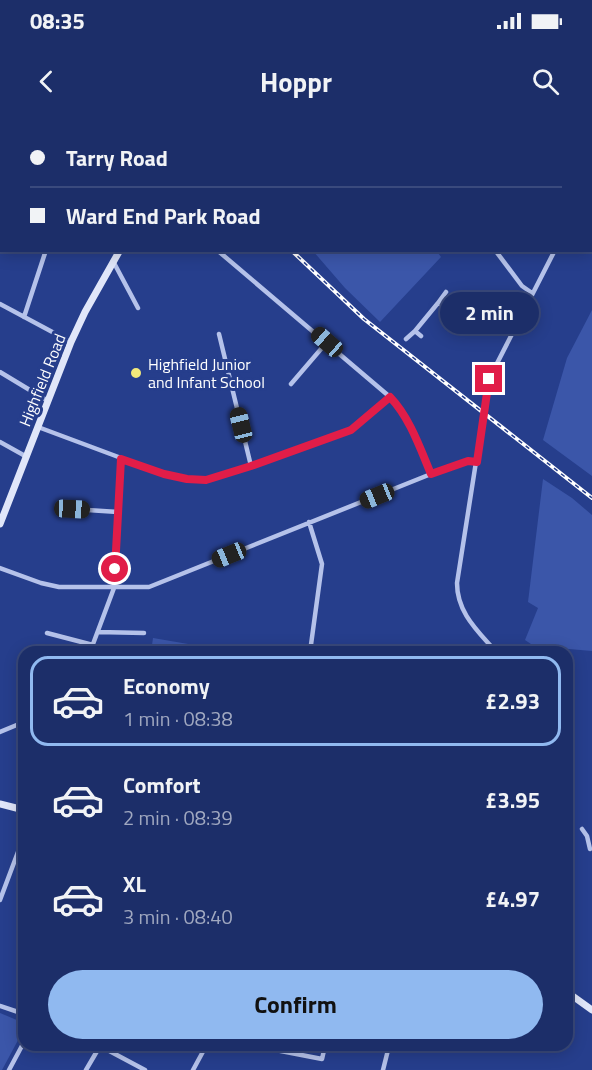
<!DOCTYPE html>
<html lang="en">
<head>
<meta charset="utf-8">
<style>
  :root { --surface:#1c2e69; --page:#293a71; --text:#f1f3f6; --muted:#a0a8c0; --line:#3a4a7d; --accent:#90b9f0 }
  body { margin:0; font-family:"Titillium Web",sans-serif; background:var(--page); color:var(--text); height:100vh; display:flex; flex-direction:column; font-size:22px; white-space:nowrap }
  * { box-sizing:border-box; margin:0 }
  p { font-size:20px; color:var(--muted) }
  .icon { flex:none; width:33px; height:33px; fill:none; stroke:currentColor; stroke-width:2; stroke-linecap:round; stroke-linejoin:round }
  .map { position:relative; flex:1; overflow:hidden }
  .side { position:absolute; left:18px; top:526px; width:555px; height:405px; display:flex; flex-direction:column; background:var(--surface); border-radius:18px; box-shadow:0 3px 15px #0003,0 0 0 2px var(--line) }
  .side>* { flex:none }
  .hud { position:absolute; left:0px; top:0px; width:592px; height:132px; box-shadow:0 3px 15px #0003,0 0 0 2px var(--line); display:grid; align-content:center; height:132px; padding:0 30px; background:var(--surface) }
  .end { position:absolute; width:27px; height:27px; margin:-14px; border:8px solid #e11d48; background:#fff; box-shadow:0 0 0 3px #fff }
  .from { border-radius:50% }
  .bubble { position:absolute; height:42px; border-radius:21px; background:var(--surface); box-shadow:0 3px 15px #0003,0 0 0 2px var(--line); font-size:20px; font-weight:700; line-height:42px; text-align:center }
  .car { position:absolute; width:18px; height:36px; margin:-18px -9px; border-radius:8px; box-shadow:0 0 4px 2px #0007; background:linear-gradient(#222 24%,#8ab4d8 0 40%,#222 0 76%,#8ab4d8 0 86%,#222 0) }
  .hud b { display:flex; align-items:center; gap:21px; height:57px; font-size:22px }
  .hud b+b { border-top:2px solid var(--line) }
  .hud i { width:15px; height:15px; background:var(--text) }
  ul { padding:10px 0 0; list-style:none }
  li { display:flex; align-items:center; gap:18px; height:90px; margin:0 12px 9px; padding:0 18px; border:3px solid transparent; border-radius:18px }
  li div { flex:1 }
  li b { display:block; font-size:22px }
  li em { font-style:normal; font-weight:700 }
  li.current { border-color:var(--accent) }
  li>.icon { width:54px; height:54px; stroke-width:1.5 }
  .primary-button { display:flex; gap:12px; margin-top:auto; padding:12px 30px }
  .primary-button a { flex:1; height:69px; border-radius:36px; background:var(--accent); color:#111; font-size:24px; font-weight:700; line-height:69px; text-align:center }
  .status { display:flex; justify-content:space-between; align-items:center; height:42px; padding:0 30px; background:var(--surface); direction:ltr }
  .status svg { height:16px; fill:currentColor }
  header { display:flex; justify-content:space-between; align-items:center; height:78px; padding:0 30px; background:var(--surface); font-size:27px; font-weight:700 }
  .map>svg:first-child { display:block }
</style>
</head>
<body>
<div class="status"><b>08:35</b><svg viewBox="0 0 49 12"><path d="M0 12V9h3v3zM5 12V6h3v6zM10 12V3h3v9zM15 12V0h3v12zM26 1h20v11H26zM47 4h2v5h-2z"/></svg></div>
<header><svg class="icon" aria-label="back" viewBox="0 0 24 24"><path d="M15 5l-7 7 7 7"/></svg>Hoppr<svg class="icon" aria-label="search" viewBox="0 0 24 24"><circle cx="10" cy="10" r="6"/><path d="M15 15l6 6"/></svg></header>
<div class="map">
<svg width="592" height="950" viewBox="0 0 592 950">
  <rect width="100%" height="100%" fill="#263e8c"/>
  <path fill="#3b56a9" d="M436,130l5,7 -61,65 -35,-34 -32,-37z
    M592,190v166l-49,-36 24,-82z
    M543,359l29,19 20,17v136l-58,-5 -9,-6 13,-32 -10,-6z
    M153,518l41,7 -1,7h-42z
    M0,893l24,10v6l-22,41h-2z"/>
  <g fill="none" stroke-linecap="round" stroke-linejoin="round">
    <path stroke="#b5c2ea" stroke-width="4.5" d="M99,0v2
      M413,0l1,2
      M481,0l1,2
      M306,2l2,-2
      M538,2l2,-2
      M0,54h2
      M591,64l1,-2
      M0,117l2,1
      M217,130l173,147c20,21 29,51 41,77
      M495,130l27,36 10,7
      M113,141l25,47
      M438,183l8,-11
      M0,184l71,38
      M24,197l22,-67
      M415,211l23,-28 41,8 36,15
      M219,214l32,132
      M406,219l9,-8 6,5
      M0,252l48,29
      M291,264l36,-42
      M38,307l126,47 23,5 19,1 45,-14 100,-36 39,-33
      M0,322l27,15
      M72,389l46,3
      M309,402l13,42 -12,88
      M0,448l41,15 18,4h90l282,-113 37,-13h9
      M98,512l46,1
      M47,513l46,12
      M90,532l24,-64 7,-130
      M496,532c-18,-21 -39,-39 -39,-69l32,-204 66,-129
      M496,532l31,-4
      M24,576l-3,9 3,13
      M0,612l24,-10
      M582,709l5,7 3,13
      M0,780l24,-64
      M0,886l24,8
      M100,926l45,24
      M255,926l67,13 3,-13
      M9,950l15,-28
      M86,950l14,-24
      M193,950l13,-24
      M383,950l6,-24"/>
    <path stroke="#e0e6f9" stroke-width="7" d="M224,2l1,-2
      M0,404l71,-182 14,-30 35,-62
      M0,684l24,6
      M567,872l25,18"/>
    <defs>
      <path id="rail" d="M183,0l2,2
        M291,130l73,69 228,179"/>
    </defs>
    <use href="#rail" stroke="#fff" stroke-width="4"/>
    <use href="#rail" stroke="#263e8c" stroke-width="1.5" stroke-dasharray="4.5" stroke-linecap="butt"/>
  </g>
  <g fill="none" stroke-linecap="round" stroke-linejoin="round">
    <path stroke="#e11d48" stroke-width="8" d="M115,449l6,-110 43,15 23,5 19,1 45,-14 100,-36 39,-33c20,21 30,51 41,77l37,-13 9,1 12,-83"/>
  </g>
  <circle fill="#f3e97b" stroke="#263e8c" stroke-width="2" cx="136" cy="253" r="6"/>
  <g text-anchor="middle" stroke-width="6" stroke-linejoin="round" paint-order="stroke">
    <g font-size="16" fill="#fff" stroke="#263e8c" text-anchor="start">
      <text x="148" y="250">Highfield Junior<tspan x="148" dy="18">and Infant School</tspan></text>
    </g>
    <g font-size="16" fill="#fff" stroke="#263e8c">
      <text transform="translate(42 260) rotate(-68)" y="6">Highfield Road</text>
    </g>
  </g>
</svg>
<i class="end from" style="left:115px;top:449px"></i>
<i class="end" style="left:489px;top:259px"></i>
<div class="bubble" style="left:440px;top:172px;width:99px">2 min</div>
<i class="car" style="left:327px;top:222px;rotate:311deg"></i>
<i class="car" style="left:241px;top:305px;rotate:346deg"></i>
<i class="car" style="left:377px;top:376px;rotate:248deg"></i>
<i class="car" style="left:72px;top:389px;rotate:93deg"></i>
<i class="car" style="left:229px;top:435px;rotate:248deg"></i>
<div class="hud">
<b><i class="from"></i>Tarry Road</b>
<b><i></i>Ward End Park Road</b>
</div>
<section class="side">
<ul>
<li class="current"><svg class="icon" aria-label="car" viewBox="0 0 24 24"><path d="M5 17H2v-5l4-1 3-4h7l3 4 3 1v5h-3M9 17h6M6 11h13"/><circle cx="7" cy="17" r="2"/><circle cx="17" cy="17" r="2"/></svg><div><b>Economy</b><p>1 min · 08:38</p></div><em>£2.93</em></li>
<li><svg class="icon" aria-label="car" viewBox="0 0 24 24"><path d="M5 17H2v-5l4-1 3-4h7l3 4 3 1v5h-3M9 17h6M6 11h13"/><circle cx="7" cy="17" r="2"/><circle cx="17" cy="17" r="2"/></svg><div><b>Comfort</b><p>2 min · 08:39</p></div><em>£3.95</em></li>
<li><svg class="icon" aria-label="car" viewBox="0 0 24 24"><path d="M5 17H2v-5l4-1 3-4h7l3 4 3 1v5h-3M9 17h6M6 11h13"/><circle cx="7" cy="17" r="2"/><circle cx="17" cy="17" r="2"/></svg><div><b>XL</b><p>3 min · 08:40</p></div><em>£4.97</em></li>
</ul>
<div class="primary-button"><a>Confirm</a></div>
</section>
</div>
</body>
</html>
